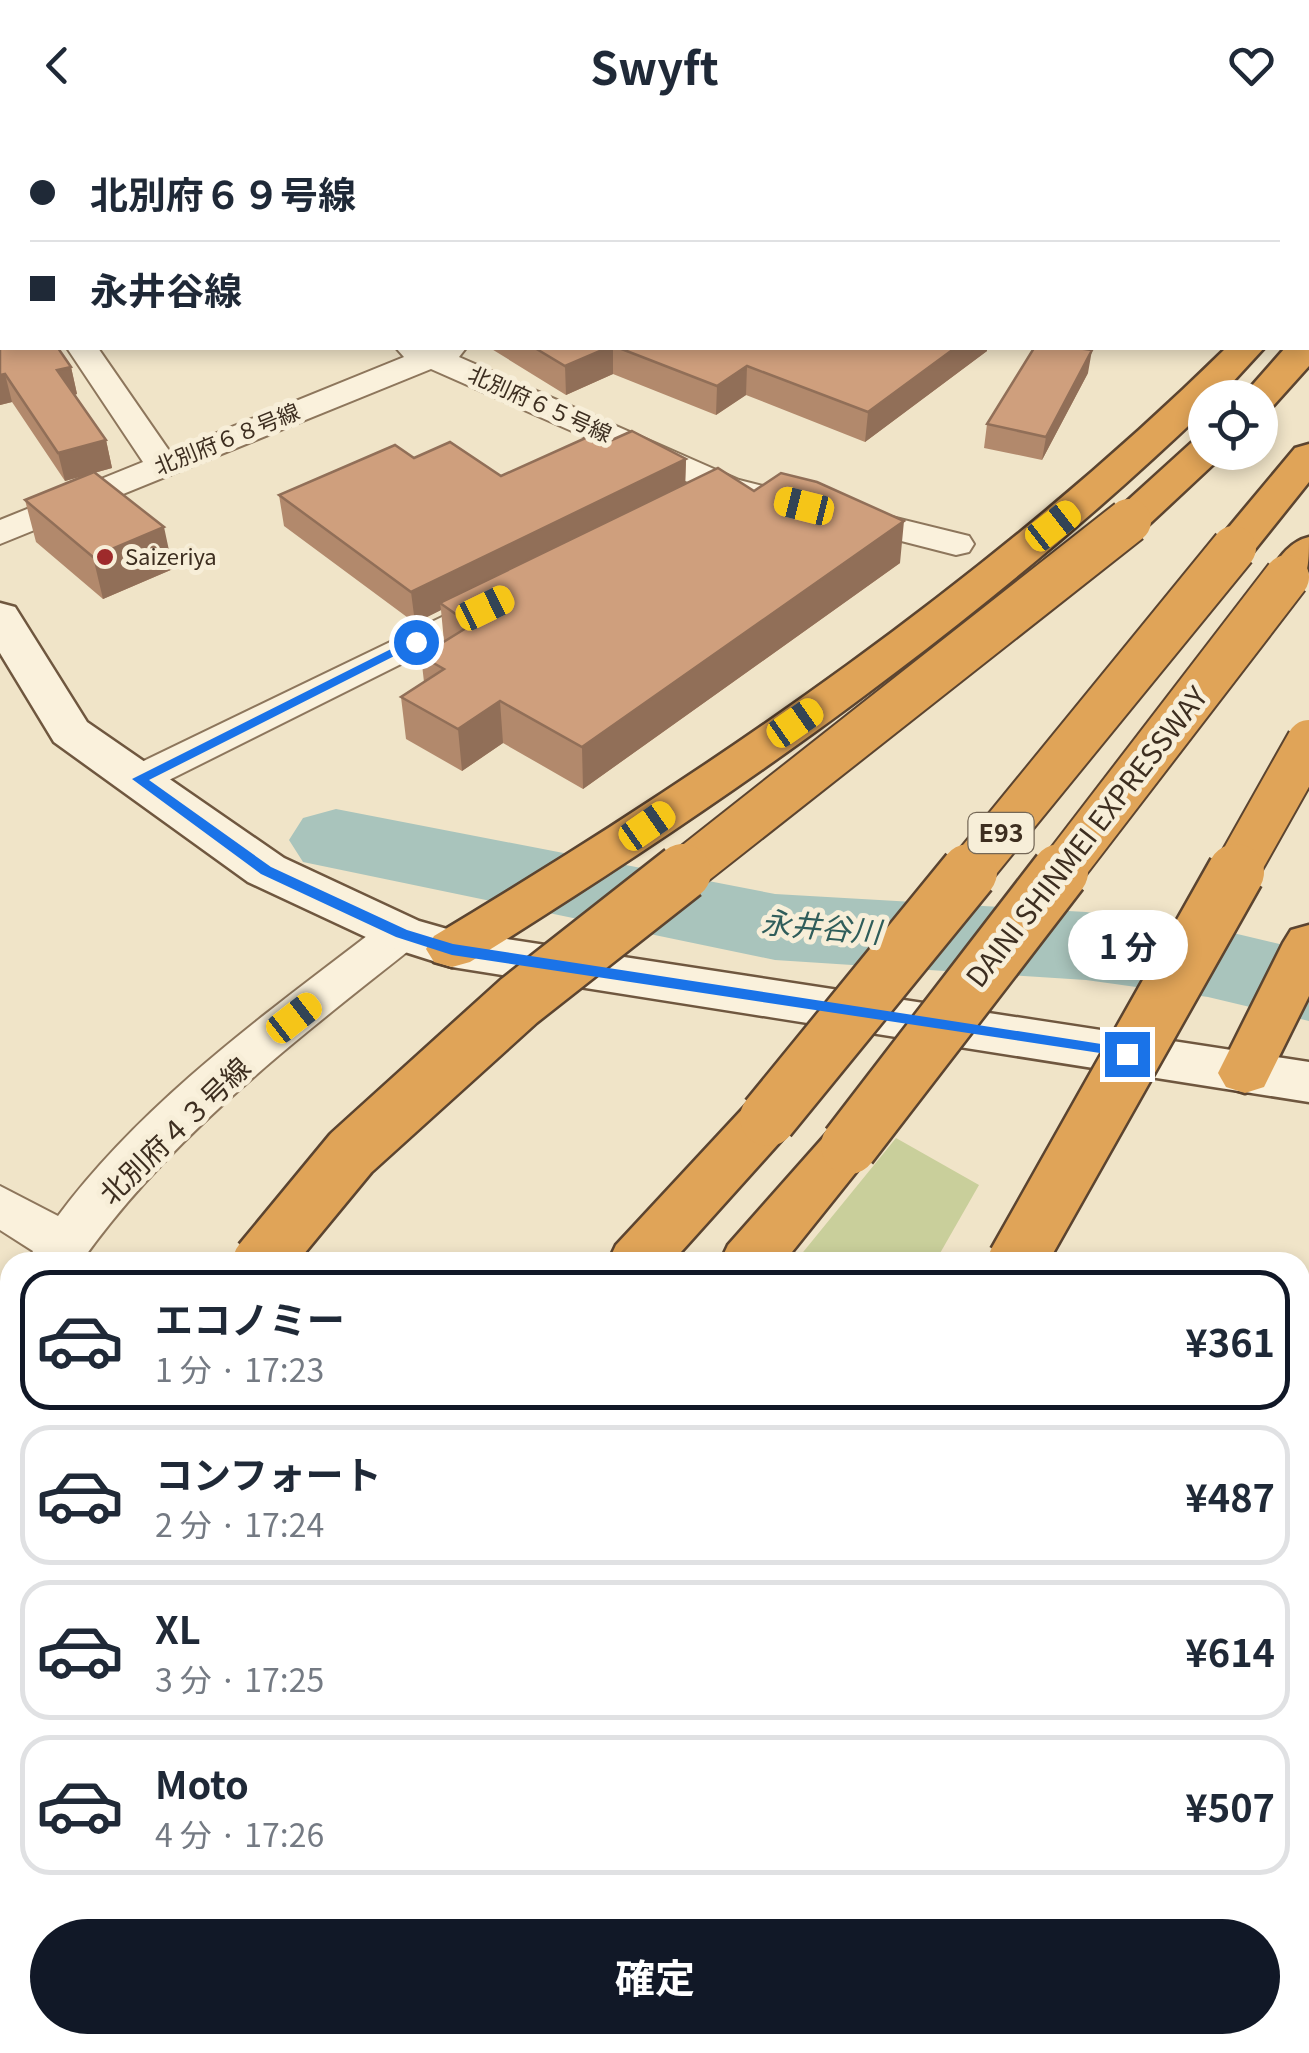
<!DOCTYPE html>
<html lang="ja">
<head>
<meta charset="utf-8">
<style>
  :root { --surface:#fff; --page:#f2f2f3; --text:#1f2937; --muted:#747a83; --line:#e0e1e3; --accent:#111827 }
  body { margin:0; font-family:Georgia,"Noto Sans JP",serif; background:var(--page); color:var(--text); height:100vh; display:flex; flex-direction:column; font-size:38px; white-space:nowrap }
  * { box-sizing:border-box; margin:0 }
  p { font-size:32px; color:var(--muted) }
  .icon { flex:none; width:55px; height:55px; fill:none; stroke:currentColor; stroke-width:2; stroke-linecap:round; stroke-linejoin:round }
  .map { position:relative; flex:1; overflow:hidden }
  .sheet { position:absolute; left:0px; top:1122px; width:1310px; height:802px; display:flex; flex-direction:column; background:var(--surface); border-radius:30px 30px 0 0; box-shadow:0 5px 15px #0003 }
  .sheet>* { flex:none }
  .top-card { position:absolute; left:0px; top:0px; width:1310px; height:220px; box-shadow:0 5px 15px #0003; display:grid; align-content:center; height:220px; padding:0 30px; background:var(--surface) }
  .tools { position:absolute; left:1188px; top:250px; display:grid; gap:20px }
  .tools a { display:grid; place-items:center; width:90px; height:90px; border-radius:50%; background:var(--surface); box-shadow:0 5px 15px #0003; font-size:50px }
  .end { position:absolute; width:45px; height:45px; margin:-22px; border:12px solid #1a73e8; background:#fff; box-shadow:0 0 0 5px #fff }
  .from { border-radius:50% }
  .bubble { position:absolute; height:70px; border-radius:35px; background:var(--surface); box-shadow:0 5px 15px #0003; font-size:32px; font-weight:700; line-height:70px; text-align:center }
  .car { position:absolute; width:30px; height:60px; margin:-30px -15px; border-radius:12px; box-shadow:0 0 8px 2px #0007; background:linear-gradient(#f5c518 24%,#345 0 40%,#f5c518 0 76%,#345 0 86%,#f5c518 0) }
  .top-card b { display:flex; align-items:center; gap:35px; height:95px; font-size:38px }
  .top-card b+b { border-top:2px solid var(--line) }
  .top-card i { width:25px; height:25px; background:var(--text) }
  ul { padding:18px 0 0; list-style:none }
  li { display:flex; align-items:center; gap:30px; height:140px; margin:0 20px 15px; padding:0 10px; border:5px solid var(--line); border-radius:30px }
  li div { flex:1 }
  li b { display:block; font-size:38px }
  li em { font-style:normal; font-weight:700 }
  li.active { border-color:var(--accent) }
  li>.icon { width:90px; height:90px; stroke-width:1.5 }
  .button { display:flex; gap:20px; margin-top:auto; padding:20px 30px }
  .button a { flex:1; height:115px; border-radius:60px; background:var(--accent); color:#fff; font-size:40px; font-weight:700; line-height:115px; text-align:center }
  header { display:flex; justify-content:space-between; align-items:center; height:130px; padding:0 30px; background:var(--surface); font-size:45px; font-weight:700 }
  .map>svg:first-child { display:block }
</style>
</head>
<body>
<header><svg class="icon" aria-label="back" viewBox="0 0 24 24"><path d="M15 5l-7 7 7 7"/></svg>Swyft<svg class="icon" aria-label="heart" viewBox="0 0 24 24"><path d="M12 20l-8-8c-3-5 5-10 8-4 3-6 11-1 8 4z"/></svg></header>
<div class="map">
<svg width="1309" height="1923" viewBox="0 0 1309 1923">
  <rect width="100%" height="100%" fill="#f0e4c8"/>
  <path fill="#c9cf9b" d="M896,1008l83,47 -44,77h-140z
    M165,1915h474l-1,8h-480z"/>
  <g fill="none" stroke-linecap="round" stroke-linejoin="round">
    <path fill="#a9c4bc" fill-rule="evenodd" d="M336,679l439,85 311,18 122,15 101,24v70l-101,-24 -122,-17 -311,-20 -472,-98 -14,-22 14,-22z"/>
    <defs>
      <path id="street" d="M25,0h28l1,2h-27z
        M248,0h69l2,2h-72z
        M0,89l2,1v21l-2,-1z
        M67,218h31l72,104 234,-95 -8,-9h70l-7,9 280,123 36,9 5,7 -5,7 -12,3 -48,-12 -284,-125 -431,175v-24l143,-58z
        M843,375l126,31 5,8 -5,8 -13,3 -125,-32 -6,-7 6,-7z
        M500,459l13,3 6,8 -6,8 -360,180 -14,4 -14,-4 -6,-9 6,-9z
        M401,788l16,4 6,11 -6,11c-121,96 -247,192 -336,318h-53l5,-11 -33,-21v-44l58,30c87,-117 213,-206 327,-294z
        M10,1178v56l-10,4v-56z"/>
      <path id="secondary" d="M717,0h36l2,2h-36z
        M0,473l15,4 72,115 197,136 135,63 35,10 855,131v40l-857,-135 -69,-22 -135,-63 -194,-140 -54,-89z"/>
      <path id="highway" d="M1309,208v28l-36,40 -13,3v-11h-19l44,-50h23z
        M1226,218h38l-46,50h-13v12c-220,211 -476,391 -735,552l-18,5 -18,-5 -8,-13 8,-13c280,-168 558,-358 792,-588z
        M1205,309v13h19l-5,7 -76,71 -14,3 -14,-3 -6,-9 6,-9 76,-69z
        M1309,314v38l-60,75 -15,3 -15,-3 -6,-9 6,-9 76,-91z
        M1309,407c0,31 0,60 -37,49l-6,-9c12,-17 22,-35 43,-40z
        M1309,795v71l-45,91 -19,6 -19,-6 -8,-14 65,-130 8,-13z
        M768,967l20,6 8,15 -8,15 -116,129h-64l8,-17 132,-142z
        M849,995l20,6 8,15 -93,116h-64l8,-17 101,-114z
        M10,1594v99l-10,4v-99z
        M10,1785v83l-10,4v-83z
        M38,1915h81l-3,8h-81z
        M700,1915h78l-1,8h-78z"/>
    </defs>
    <use href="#street" stroke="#8d765c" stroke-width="4"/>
    <use href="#secondary" stroke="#6f573f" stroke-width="5"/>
    <use href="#highway" stroke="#5b4430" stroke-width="5"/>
    <use href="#street" fill="#faf1dc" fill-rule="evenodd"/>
    <use href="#secondary" fill="#faf1dc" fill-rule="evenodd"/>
    <use href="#highway" fill="#e0a458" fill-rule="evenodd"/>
    <defs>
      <path id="highway-bridge-far1" d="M680,745l449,-354
        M967,745l267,-327
        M1058,745l229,-298
        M1234,745l75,-133"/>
      <path id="highway-bridge" d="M768,988l201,-246
        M849,1016l211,-274
        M261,1132l90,-109 168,-152 164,-129
        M1016,1132l220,-390"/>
    </defs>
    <use href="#highway-bridge-far1" stroke="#5b4430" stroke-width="48" stroke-linecap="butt"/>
    <use href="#highway-bridge" stroke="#5b4430" stroke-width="61" stroke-linecap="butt"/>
    <use href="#highway-bridge-far1" stroke="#e0a458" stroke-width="44"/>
    <use href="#highway-bridge" stroke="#e0a458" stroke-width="56"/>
  </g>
  <path fill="#b2896c" d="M2,218l69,19 6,27 -3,1 32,45 6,28 -18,5 79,96 -70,30 -67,-57 -11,-42 64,-26 -24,7 -53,-79 -12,3z
    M490,218h497v3l-122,91 -119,-47 -30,20 -103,-41 -47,21z
    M1088,243l-46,87 -58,-12 3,-24z
    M603,314l83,15 -1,25 69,7 146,72 -317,226 -80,-46 -41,28 -56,-32 -5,-42 23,-15 -3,-26 23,-14 -3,-32 -26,13 -131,-97 -5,-31 222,-19z"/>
  <path fill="#916f58" d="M607,218h6v26l-47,21 -1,-29z
    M955,218h32v3l-122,91 3,-30z
    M1092,220l-4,23 -46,87 4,-23z
    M747,236l-1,29 -30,20 1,-29z
    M71,237l6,27 -13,4 -7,-28z
    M5,244l7,28 -12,3v-30z
    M106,310l6,28 -47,13 -7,-28z
    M686,329l-1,31 -245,113 1,7 -26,13 -4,-31z
    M904,391l-4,42 -317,226 -1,-42z
    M164,397l9,42 -70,30 -10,-42z
    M500,571l3,42 -41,28 -4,-42z"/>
  <path fill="#cf9f7d" stroke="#916f58" stroke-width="2.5" d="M0,130l2,3v85h56l13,19 -14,3 49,70 -48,13 -53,-79 -5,1z
    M535,218h72l-42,18z
    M619,218h336l-87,64 -121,-46 -30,20z
    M1034,218h43l15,2 -46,87 -59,-13z
    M632,301l54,28 -275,133 -132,-97 116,-50 19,13 36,-16 51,34 89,-40 13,8z
    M718,338l36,23 27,-18 36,9 87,39 -322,226 -82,-46 -42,28 -57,-32 43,-28 -23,-13 50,-31 -31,-22z
    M94,342l70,55 -71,30 -68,-57z"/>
  <path fill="#1a73e8" d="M411,509l11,3 -273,138 122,87 136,63 46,14 674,104 8,6 -2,4 -681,-103 -56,-18 -135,-63 -129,-95z"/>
  <circle fill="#9e2a2b" stroke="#f7eed8" stroke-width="4" cx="105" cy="427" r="10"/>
  <g text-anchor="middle" stroke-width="10" stroke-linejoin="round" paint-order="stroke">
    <g font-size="22" fill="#3d2e20" stroke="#f7eed8">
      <text transform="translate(540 274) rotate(24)" y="8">北別府６５号線</text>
      <text transform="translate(227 309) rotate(-22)" y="8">北別府６８号線</text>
    </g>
    <g font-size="22" fill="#3d2e20" stroke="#f7eed8" text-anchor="start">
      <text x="125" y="435">Saizeriya</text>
    </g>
    <rect fill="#f7eed8" stroke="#756857" stroke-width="2.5" x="968.5" y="683" width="65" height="40" rx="8"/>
    <g font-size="25" font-weight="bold" fill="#3d2e20">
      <text x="1001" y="712">E93</text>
    </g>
    <g font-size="28" fill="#3d2e20" stroke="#f7eed8">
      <text transform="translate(1087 707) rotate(-52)" y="10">DAINI SHINMEI EXPRESSWAY</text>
      <text transform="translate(175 1001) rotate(-44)" y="10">北別府４３号線</text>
    </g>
    <g font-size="30" font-style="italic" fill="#2f5d5a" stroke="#f7eed8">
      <text transform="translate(821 798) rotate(5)" y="10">永井谷川</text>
    </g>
  </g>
</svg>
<div class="tools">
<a><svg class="icon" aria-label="locate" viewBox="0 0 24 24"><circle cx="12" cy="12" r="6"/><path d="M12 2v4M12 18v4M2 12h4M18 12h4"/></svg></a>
</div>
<i class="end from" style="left:416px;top:512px"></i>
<i class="end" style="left:1127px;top:924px"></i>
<div class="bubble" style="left:1068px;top:780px;width:120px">1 分</div>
<i class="car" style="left:804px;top:376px;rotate:284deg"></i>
<i class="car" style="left:1053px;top:396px;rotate:52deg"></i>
<i class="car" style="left:485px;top:478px;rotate:64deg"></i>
<i class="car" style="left:795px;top:593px;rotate:55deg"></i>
<i class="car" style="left:647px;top:696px;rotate:55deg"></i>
<i class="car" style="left:294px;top:888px;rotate:52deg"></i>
<div class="top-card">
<b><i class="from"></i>北別府６９号線</b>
<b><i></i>永井谷線</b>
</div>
<section class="sheet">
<ul>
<li class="active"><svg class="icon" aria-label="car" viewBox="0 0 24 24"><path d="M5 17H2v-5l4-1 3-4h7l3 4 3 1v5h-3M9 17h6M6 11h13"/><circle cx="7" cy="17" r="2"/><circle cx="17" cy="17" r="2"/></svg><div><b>エコノミー</b><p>1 分 · 17:23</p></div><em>¥361</em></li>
<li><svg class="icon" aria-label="car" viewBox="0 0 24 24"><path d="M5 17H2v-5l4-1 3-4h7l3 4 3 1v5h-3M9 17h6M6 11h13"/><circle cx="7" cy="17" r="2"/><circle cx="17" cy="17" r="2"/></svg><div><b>コンフォート</b><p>2 分 · 17:24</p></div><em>¥487</em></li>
<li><svg class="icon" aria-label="car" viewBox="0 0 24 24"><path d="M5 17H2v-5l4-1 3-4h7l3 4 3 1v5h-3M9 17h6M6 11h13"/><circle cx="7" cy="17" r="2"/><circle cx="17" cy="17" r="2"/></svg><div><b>XL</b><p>3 分 · 17:25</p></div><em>¥614</em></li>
<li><svg class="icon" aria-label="car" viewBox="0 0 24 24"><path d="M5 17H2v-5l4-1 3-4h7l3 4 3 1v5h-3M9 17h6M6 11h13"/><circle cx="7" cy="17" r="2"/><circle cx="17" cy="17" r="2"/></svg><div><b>Moto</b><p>4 分 · 17:26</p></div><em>¥507</em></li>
</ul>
<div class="button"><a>確定</a></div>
</section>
</div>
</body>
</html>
